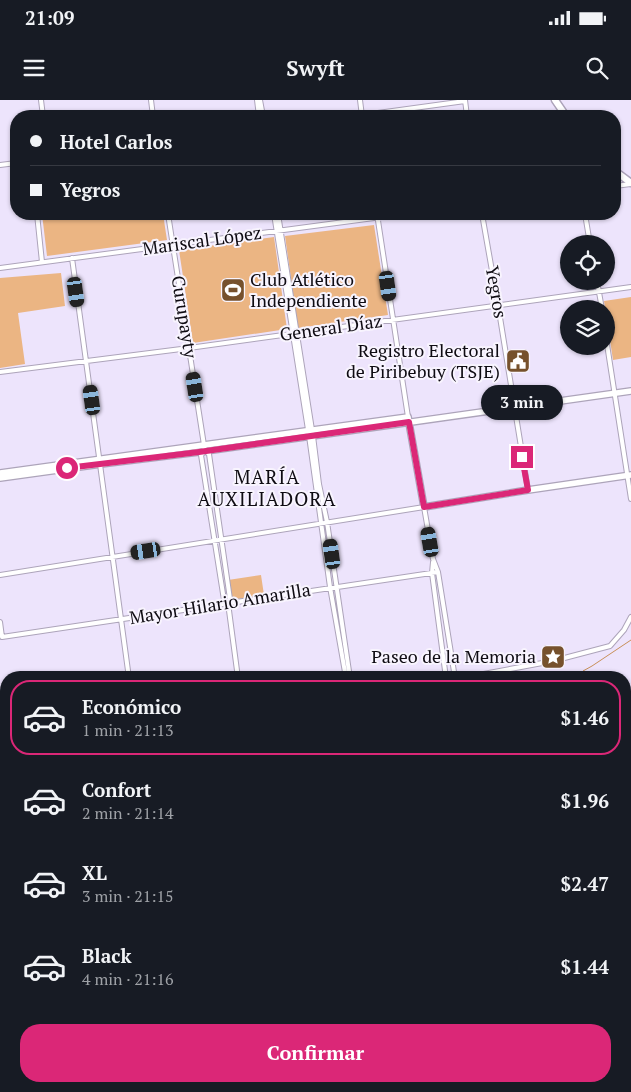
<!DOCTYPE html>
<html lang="es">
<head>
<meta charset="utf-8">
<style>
  :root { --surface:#171b24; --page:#242831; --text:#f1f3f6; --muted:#9ea1a6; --line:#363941; --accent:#db2777 }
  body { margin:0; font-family:"PT Serif",serif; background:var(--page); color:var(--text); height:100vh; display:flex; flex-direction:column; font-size:19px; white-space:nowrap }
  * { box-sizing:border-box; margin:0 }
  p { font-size:16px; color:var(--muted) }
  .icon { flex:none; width:28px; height:28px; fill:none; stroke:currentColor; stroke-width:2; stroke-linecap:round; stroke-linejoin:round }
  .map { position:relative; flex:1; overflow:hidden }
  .details { position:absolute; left:0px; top:571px; width:631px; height:421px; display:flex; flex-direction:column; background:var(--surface); border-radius:20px 20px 0 0; box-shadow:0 1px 4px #0004 }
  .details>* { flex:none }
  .guide { position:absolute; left:10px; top:10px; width:611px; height:110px; border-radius:20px; box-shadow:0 1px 4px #0004; display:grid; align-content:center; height:110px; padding:0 20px; background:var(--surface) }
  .buttons { position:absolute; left:560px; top:135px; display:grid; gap:10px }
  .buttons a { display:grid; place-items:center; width:55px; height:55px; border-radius:50%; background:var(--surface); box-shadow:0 1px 4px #0004; font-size:25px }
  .end { position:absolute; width:22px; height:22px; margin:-11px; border:6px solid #db2777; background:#fff; box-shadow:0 0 0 2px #fff }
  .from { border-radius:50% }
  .bubble { position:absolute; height:35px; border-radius:18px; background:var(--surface); box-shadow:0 1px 4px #0004; font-size:16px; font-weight:700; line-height:35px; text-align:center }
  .car { position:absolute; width:15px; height:30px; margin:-15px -8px; border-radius:6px; box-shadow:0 0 4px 1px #0007; background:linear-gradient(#222 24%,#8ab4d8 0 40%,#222 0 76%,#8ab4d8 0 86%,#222 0) }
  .guide b { display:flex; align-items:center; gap:18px; height:48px; font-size:19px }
  .guide b+b { border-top:1px solid var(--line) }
  .guide i { width:12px; height:12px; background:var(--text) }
  ul { padding:9px 0 0; list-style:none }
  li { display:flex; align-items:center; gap:15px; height:75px; margin:0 10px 8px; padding:0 10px; border:2px solid transparent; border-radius:20px }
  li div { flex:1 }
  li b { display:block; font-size:19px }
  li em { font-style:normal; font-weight:700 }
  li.active { border-color:var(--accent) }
  li>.icon { width:45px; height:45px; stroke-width:1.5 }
  .action { display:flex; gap:10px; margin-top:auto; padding:10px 20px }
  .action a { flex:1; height:58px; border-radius:20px; background:var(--accent); color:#fff; font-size:20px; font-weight:700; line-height:58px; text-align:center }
  .status { display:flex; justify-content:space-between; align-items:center; height:35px; padding:0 25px; background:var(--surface); direction:ltr }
  .status svg { height:14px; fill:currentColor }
  header { display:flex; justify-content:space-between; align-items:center; height:65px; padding:0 20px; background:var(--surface); font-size:22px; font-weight:700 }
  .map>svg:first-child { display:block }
</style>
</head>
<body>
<div class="status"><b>21:09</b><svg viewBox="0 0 49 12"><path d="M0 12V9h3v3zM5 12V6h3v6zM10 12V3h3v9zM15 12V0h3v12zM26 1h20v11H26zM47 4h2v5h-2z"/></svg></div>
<header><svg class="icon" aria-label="menu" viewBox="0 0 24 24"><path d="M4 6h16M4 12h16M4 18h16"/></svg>Swyft<svg class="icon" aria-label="search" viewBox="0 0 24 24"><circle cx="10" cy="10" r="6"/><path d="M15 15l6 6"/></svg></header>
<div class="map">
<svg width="631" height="992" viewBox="0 0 631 992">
  <rect width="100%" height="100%" fill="#ede4fc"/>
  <path fill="#ebb583" d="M42,114h121l4,26 -120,16z
    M374,125l14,90 -90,13 -13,-92z
    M274,137l13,92 -94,14 -14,-93z
    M61,173l4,33 -47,7 7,51 -25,4v-90z
    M631,197v60l-18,3 -9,-59z
    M261,475l3,20 -33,5 -3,-20z"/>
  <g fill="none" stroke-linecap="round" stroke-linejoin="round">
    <path stroke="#c88f58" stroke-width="1" d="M576,578l7,-7 9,-5 39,-26
      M0,694l6,-4"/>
    <defs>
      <path id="street" d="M41,0l2,16
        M151,0l2,16
        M257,0l2,16
        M260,0l3,16
        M360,0l2,16
        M465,0l2,16
        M356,16l109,-15
        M0,65l16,-2
        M615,86l16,-2
        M37,114l5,48
        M168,114l36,231 1,6 4,3 21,145 -2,4 10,75
        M274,114l35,222 21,151 16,91
        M278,114l35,222 6,48 8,38 23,156
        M377,114l31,203
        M482,114l16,91 30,185
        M585,114l5,30
        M72,158l57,420
        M0,168l404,-54
        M597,181l5,28
        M606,238l25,161
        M0,272l189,-24 442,-61
        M205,351l-4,4 23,145 4,3
        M433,462l-1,11 14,105
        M0,475l424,-68 9,52 5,13 17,106
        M0,522l2,15 436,-65
        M462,578l91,-17 57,-15 14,-16 7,-13
        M625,751l6,-1
        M625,855l6,-1
        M0,871l6,1
        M625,939l6,-1
        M4,952l2,18
        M9,986v6
        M83,986l1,6
        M195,986l1,6
        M411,986l1,6
        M516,986l1,6
        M620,986l1,6
        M288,992l36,-6"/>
      <path id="secondary" d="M0,373l408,-56 16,90 104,-17 103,-15
        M0,378l101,-14 98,-12 432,-61"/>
      <path id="primary" d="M555,0l11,16
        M615,71l16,12"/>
    </defs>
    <use href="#street" stroke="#ada4ba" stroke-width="6"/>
    <use href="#secondary" stroke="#ada4ba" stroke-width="8"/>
    <use href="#primary" stroke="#ada4ba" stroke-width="9"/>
    <use href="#street" stroke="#fff" stroke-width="4"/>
    <use href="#secondary" stroke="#fff" stroke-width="5.5"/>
    <use href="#primary" stroke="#fff" stroke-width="6"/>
  </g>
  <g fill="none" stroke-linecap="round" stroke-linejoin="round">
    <path stroke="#db2777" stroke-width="6" d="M67,368l132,-16 210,-30 15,85 104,-17 -6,-33"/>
  </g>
  <defs>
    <symbol id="stadium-square" viewBox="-11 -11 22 22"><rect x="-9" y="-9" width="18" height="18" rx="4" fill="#76512c" stroke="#f8f4fe"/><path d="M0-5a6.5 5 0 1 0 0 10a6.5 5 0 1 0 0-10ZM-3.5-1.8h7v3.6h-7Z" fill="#fff"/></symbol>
    <symbol id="civic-square" viewBox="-11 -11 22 22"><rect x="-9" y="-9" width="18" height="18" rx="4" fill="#76512c" stroke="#f8f4fe"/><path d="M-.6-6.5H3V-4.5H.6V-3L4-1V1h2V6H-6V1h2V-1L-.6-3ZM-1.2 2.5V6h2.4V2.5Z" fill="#fff"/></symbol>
    <symbol id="sight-square" viewBox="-11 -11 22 22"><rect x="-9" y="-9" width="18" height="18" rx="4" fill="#76512c" stroke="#f8f4fe"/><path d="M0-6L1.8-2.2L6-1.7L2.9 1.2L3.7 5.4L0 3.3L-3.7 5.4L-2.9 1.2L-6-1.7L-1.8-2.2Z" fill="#fff"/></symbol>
  </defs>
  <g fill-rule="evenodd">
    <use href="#stadium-square" x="219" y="176" width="28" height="28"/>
    <use href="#civic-square" x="504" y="247" width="28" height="28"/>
    <use href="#sight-square" x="539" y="543" width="28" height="28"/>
  </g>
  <g text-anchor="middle" stroke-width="4" stroke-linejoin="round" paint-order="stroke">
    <g font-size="18" fill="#0e0b12" stroke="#f8f4fe">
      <text transform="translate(202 141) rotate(-8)" y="6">Mariscal López</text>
      <text transform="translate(496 192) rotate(80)" y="6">Yegros</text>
      <text transform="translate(184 217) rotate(81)" y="6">Curupayty</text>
      <text transform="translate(331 228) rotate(-8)" y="6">General Díaz</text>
      <text transform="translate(220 504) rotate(-9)" y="6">Mayor Hilario Amarilla</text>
    </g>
    <g font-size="18" fill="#0e0b12" stroke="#f8f4fe" text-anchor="end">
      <text x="250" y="186" text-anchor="start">Club Atlético<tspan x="250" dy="21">Independiente</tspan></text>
      <text x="500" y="257">Registro Electoral<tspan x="500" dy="21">de Piribebuy (TSJE)</tspan></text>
      <text x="536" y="563">Paseo de la Memoria</text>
    </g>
    <g font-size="19" letter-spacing="1" fill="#0e0b12" stroke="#f8f4fe">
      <text x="267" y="384">MARÍA<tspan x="267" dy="22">AUXILIADORA</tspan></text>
    </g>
  </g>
</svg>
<div class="buttons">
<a><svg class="icon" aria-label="locate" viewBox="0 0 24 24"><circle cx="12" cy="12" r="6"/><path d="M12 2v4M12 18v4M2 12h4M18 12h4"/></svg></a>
<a><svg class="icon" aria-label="layers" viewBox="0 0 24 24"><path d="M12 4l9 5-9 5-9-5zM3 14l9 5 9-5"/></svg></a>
</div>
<i class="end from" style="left:67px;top:368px"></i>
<i class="end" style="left:522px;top:357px"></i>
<div class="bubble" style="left:481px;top:285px;width:82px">3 min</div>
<i class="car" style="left:388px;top:186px;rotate:172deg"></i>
<i class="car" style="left:76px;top:192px;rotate:172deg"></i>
<i class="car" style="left:195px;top:287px;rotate:351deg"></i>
<i class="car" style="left:92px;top:300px;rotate:352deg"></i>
<i class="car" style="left:430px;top:442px;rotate:350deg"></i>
<i class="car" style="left:146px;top:451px;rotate:261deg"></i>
<i class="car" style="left:332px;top:454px;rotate:352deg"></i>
<div class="guide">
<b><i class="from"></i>Hotel Carlos</b>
<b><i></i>Yegros</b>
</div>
<section class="details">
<ul>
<li class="active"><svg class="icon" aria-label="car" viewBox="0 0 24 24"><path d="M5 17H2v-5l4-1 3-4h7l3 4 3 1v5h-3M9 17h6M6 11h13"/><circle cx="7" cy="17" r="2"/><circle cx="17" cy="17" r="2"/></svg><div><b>Económico</b><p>1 min · 21:13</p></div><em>$1.46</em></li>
<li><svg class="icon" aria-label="car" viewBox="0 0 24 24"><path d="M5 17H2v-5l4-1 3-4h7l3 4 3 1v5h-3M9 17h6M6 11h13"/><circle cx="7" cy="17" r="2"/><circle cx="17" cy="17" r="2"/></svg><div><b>Confort</b><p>2 min · 21:14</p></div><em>$1.96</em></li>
<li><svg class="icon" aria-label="car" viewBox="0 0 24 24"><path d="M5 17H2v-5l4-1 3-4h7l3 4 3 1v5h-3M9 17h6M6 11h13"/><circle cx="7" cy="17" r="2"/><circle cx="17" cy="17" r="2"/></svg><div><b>XL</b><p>3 min · 21:15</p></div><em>$2.47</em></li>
<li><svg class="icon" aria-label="car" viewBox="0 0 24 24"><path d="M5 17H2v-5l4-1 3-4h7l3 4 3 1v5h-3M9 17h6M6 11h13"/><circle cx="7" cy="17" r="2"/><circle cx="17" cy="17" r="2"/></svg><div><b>Black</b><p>4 min · 21:16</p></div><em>$1.44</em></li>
</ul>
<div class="action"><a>Confirmar</a></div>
</section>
</div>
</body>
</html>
